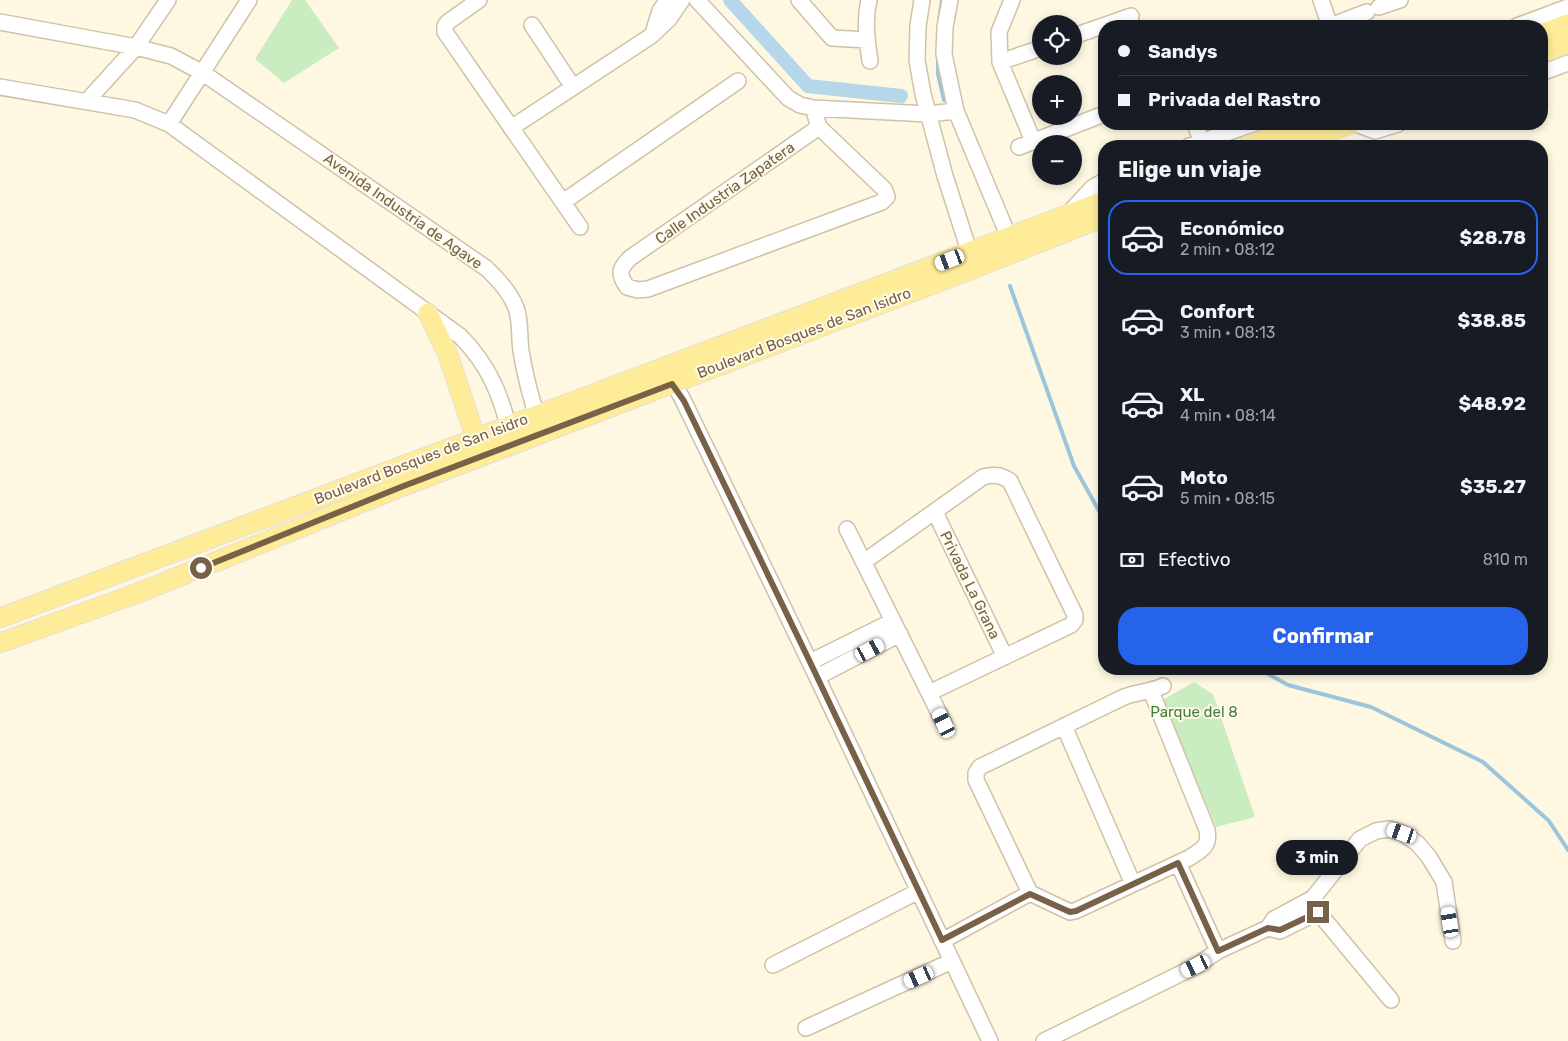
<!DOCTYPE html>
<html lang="es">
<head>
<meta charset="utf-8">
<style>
  :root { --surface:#171b24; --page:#242831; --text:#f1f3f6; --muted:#9ea1a6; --line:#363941; --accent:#2563eb }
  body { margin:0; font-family:Rubik,sans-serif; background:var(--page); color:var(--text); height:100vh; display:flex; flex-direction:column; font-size:19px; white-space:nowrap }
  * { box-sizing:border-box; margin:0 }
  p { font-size:16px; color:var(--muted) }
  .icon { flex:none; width:28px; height:28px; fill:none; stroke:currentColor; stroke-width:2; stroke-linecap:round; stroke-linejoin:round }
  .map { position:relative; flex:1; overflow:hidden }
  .sheet { position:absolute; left:1098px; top:140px; width:450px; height:535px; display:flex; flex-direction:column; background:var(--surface); border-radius:20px; box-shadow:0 2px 8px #0003 }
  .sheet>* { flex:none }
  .banner { position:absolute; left:1098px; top:20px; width:450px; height:110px; border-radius:20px; box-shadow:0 2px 8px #0003; display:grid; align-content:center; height:110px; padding:0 20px; background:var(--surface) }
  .tools { position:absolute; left:1032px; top:15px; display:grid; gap:10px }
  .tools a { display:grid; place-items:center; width:50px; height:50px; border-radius:50%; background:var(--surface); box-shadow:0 2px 8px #0003; font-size:25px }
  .end { position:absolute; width:22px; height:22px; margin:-11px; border:6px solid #776147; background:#fff; box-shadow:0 0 0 2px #fff }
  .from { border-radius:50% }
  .bubble { position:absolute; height:35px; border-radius:18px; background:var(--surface); box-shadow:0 2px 8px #0003; font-size:16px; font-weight:700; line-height:35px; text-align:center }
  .car { position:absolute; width:15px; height:30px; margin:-15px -8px; border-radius:6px; box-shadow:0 0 4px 1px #0007; background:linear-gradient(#fff 24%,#345 0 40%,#fff 0 76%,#345 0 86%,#fff 0) }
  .banner b { display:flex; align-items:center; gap:18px; height:48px; font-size:19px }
  .banner b+b { border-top:1px solid var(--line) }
  .banner i { width:12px; height:12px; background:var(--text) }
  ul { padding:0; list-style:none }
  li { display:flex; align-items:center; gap:15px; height:75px; margin:0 10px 8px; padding:0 10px; border:2px solid transparent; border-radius:20px }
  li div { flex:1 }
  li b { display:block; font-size:19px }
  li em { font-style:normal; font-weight:700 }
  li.on { border-color:var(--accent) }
  li>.icon { width:45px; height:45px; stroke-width:1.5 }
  h2 { padding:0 20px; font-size:22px; line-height:60px }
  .pay { display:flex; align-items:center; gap:12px; height:55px; padding:0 20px; font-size:19px }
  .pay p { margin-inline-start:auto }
  .button { display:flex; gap:10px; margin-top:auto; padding:10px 20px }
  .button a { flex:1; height:58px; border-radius:20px; background:var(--accent); color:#fff; font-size:20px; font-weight:700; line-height:58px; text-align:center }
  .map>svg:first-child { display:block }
</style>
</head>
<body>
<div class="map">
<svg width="1568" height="1041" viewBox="0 0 1568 1041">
  <rect width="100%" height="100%" fill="#fef8e2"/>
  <path fill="#c9ecc0" d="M292,0h13l34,48 -55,35 -29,-24z
    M1194,682l19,12 42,123 -39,10 -53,-127z"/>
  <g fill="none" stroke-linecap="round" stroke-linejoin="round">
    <path stroke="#9bc5db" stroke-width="4" d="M939,23l3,-23
      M938,59v15l6,26
      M1010,286l64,180 30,54
      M1259,669l29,16 83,22 112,55 66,59 19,29"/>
    <path stroke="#b5d7e9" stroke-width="14" d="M730,0l78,86 93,10"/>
    <defs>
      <path id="minor" d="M479,0l-31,22 -3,4v6l135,195
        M697,0l91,98 12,7 13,3 115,6 28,-3
        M799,0l33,38 35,2
        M869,0c-5,20 -2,41 1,61
        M922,0l-4,26 -1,34 6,34 22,82 28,87
        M950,0l-5,27 -1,27 12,57 57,136
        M1012,0l-13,32 1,30 33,79
        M1321,0l9,26
        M1379,7l21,-7
        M0,22l136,25 35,9 32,17 283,195c13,12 24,24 30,40 5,13 3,29 5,43 4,25 11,51 19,75
        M532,25l41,62
        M1330,26l37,-14
        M1517,26l51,-19
        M653,33l7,-22 7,-11
        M1074,36l57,-20
        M1000,62l41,-14
        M1541,73l27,-10
        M0,87l135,23 34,14 291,212c30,30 41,60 51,100
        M87,101l49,-54 32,-47
        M813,108l6,19 65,62 3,8 -5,5 -234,87 -10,1 -11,-3c-9,-13 -8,-18 3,-29l189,-131
        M169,124l80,-124
        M1195,124l8,22
        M1217,124l7,22
        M1356,124l19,7 23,-7
        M511,128l140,-92 18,-17 13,-19
        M1189,146l64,-22
        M1019,147l85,-33
        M563,202l175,-121
        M1069,213l23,-25 12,-7
        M668,374l14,24 135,279 173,364
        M935,512l70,145
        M847,529l97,194
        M865,561l118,-84c11,-3 18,-2 27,4l65,134v5l-4,5 -142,68
        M810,662l83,-41
        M817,677l83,-43
        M1064,726l69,158
        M1178,863l40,88
        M1030,893l40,19 5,-1 114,-53c13,-9 21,-11 18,-28l-56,-139
        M1030,893l-54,-113v-7l4,-6 144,-70c13,-5 26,-5 39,-11
        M1268,928l12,3 38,-19
        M942,941l88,-48
        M773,965l146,-74
        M1391,1000l-73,-88 -5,-14 47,-59 16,-8 13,-2 13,4 15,10 12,14 15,25 9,59
        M806,1028l146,-67
        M1044,1041l152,-75 22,-15 50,-23 6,-9 39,-21"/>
      <path id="major" d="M1541,34l27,-10
        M1541,53l27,-10
        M1247,146l59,-22
        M1290,146l60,-22
        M428,313l20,42 28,84
        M0,618l1104,-417
        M0,643l138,-50 263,-106 574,-219 129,-51"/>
    </defs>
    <use href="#minor" stroke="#d0c1a8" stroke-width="18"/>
    <use href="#major" stroke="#e4dfda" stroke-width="21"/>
    <use href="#minor" stroke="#fff" stroke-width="15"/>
    <use href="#major" stroke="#ffec98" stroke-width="19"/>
  </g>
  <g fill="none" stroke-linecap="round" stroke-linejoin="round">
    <path stroke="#776147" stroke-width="6" d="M201,568l200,-81 271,-103 12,17 126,261 132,278 88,-46 40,18 6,-1 102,-48 40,88 50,-23 12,2 38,-18"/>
  </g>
  <g text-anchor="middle" stroke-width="4" stroke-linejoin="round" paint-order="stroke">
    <g font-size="15" fill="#776147" stroke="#fffbea">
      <text transform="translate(725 193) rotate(-35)" y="5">Calle Industria Zapatera</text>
      <text transform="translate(403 211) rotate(35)" y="5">Avenida Industria de Agave</text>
      <text transform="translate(804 333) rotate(-21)" y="5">Boulevard Bosques de San Isidro</text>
      <text transform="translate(421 459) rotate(-21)" y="5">Boulevard Bosques de San Isidro</text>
      <text transform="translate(970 585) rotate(64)" y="5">Privada La Grana</text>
    </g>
    <g font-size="15" fill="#447e3e" stroke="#fffbea">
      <text x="1194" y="717">Parque del 8</text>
    </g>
  </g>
</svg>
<div class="tools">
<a><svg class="icon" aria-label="locate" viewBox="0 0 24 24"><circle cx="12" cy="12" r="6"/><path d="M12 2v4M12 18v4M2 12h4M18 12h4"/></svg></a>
<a>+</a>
<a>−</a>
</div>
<i class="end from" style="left:201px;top:568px"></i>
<i class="end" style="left:1318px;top:912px"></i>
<div class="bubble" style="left:1276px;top:840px;width:82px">3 min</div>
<i class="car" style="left:950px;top:260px;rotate:249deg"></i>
<i class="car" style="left:870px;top:650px;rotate:62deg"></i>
<i class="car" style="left:944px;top:723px;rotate:334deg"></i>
<i class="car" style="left:1402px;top:833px;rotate:289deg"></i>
<i class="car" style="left:1450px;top:922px;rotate:351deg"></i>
<i class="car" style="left:1196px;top:966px;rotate:244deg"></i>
<i class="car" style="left:919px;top:977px;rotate:246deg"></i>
<div class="banner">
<b><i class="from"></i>Sandys</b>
<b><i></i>Privada del Rastro</b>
</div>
<section class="sheet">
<h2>Elige un viaje</h2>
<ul>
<li class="on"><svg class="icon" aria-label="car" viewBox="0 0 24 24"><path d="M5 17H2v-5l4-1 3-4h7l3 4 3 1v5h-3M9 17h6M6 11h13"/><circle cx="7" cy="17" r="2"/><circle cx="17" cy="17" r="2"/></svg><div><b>Económico</b><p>2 min · 08:12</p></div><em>$28.78</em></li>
<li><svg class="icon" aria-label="car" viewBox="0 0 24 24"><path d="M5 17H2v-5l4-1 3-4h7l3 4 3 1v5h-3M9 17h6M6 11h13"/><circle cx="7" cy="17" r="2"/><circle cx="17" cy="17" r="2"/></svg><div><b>Confort</b><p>3 min · 08:13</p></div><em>$38.85</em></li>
<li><svg class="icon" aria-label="car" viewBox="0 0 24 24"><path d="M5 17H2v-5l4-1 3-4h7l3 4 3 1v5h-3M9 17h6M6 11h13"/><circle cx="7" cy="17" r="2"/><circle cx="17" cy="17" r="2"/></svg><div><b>XL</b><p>4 min · 08:14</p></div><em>$48.92</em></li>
<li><svg class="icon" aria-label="car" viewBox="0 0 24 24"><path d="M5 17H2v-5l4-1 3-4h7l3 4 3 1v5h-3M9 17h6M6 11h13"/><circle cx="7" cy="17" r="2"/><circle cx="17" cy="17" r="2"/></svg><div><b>Moto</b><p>5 min · 08:15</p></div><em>$35.27</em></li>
</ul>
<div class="pay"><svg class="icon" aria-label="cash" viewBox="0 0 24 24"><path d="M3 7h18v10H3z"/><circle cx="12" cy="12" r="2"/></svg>Efectivo<p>810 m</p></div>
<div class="button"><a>Confirmar</a></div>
</section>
</div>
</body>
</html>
